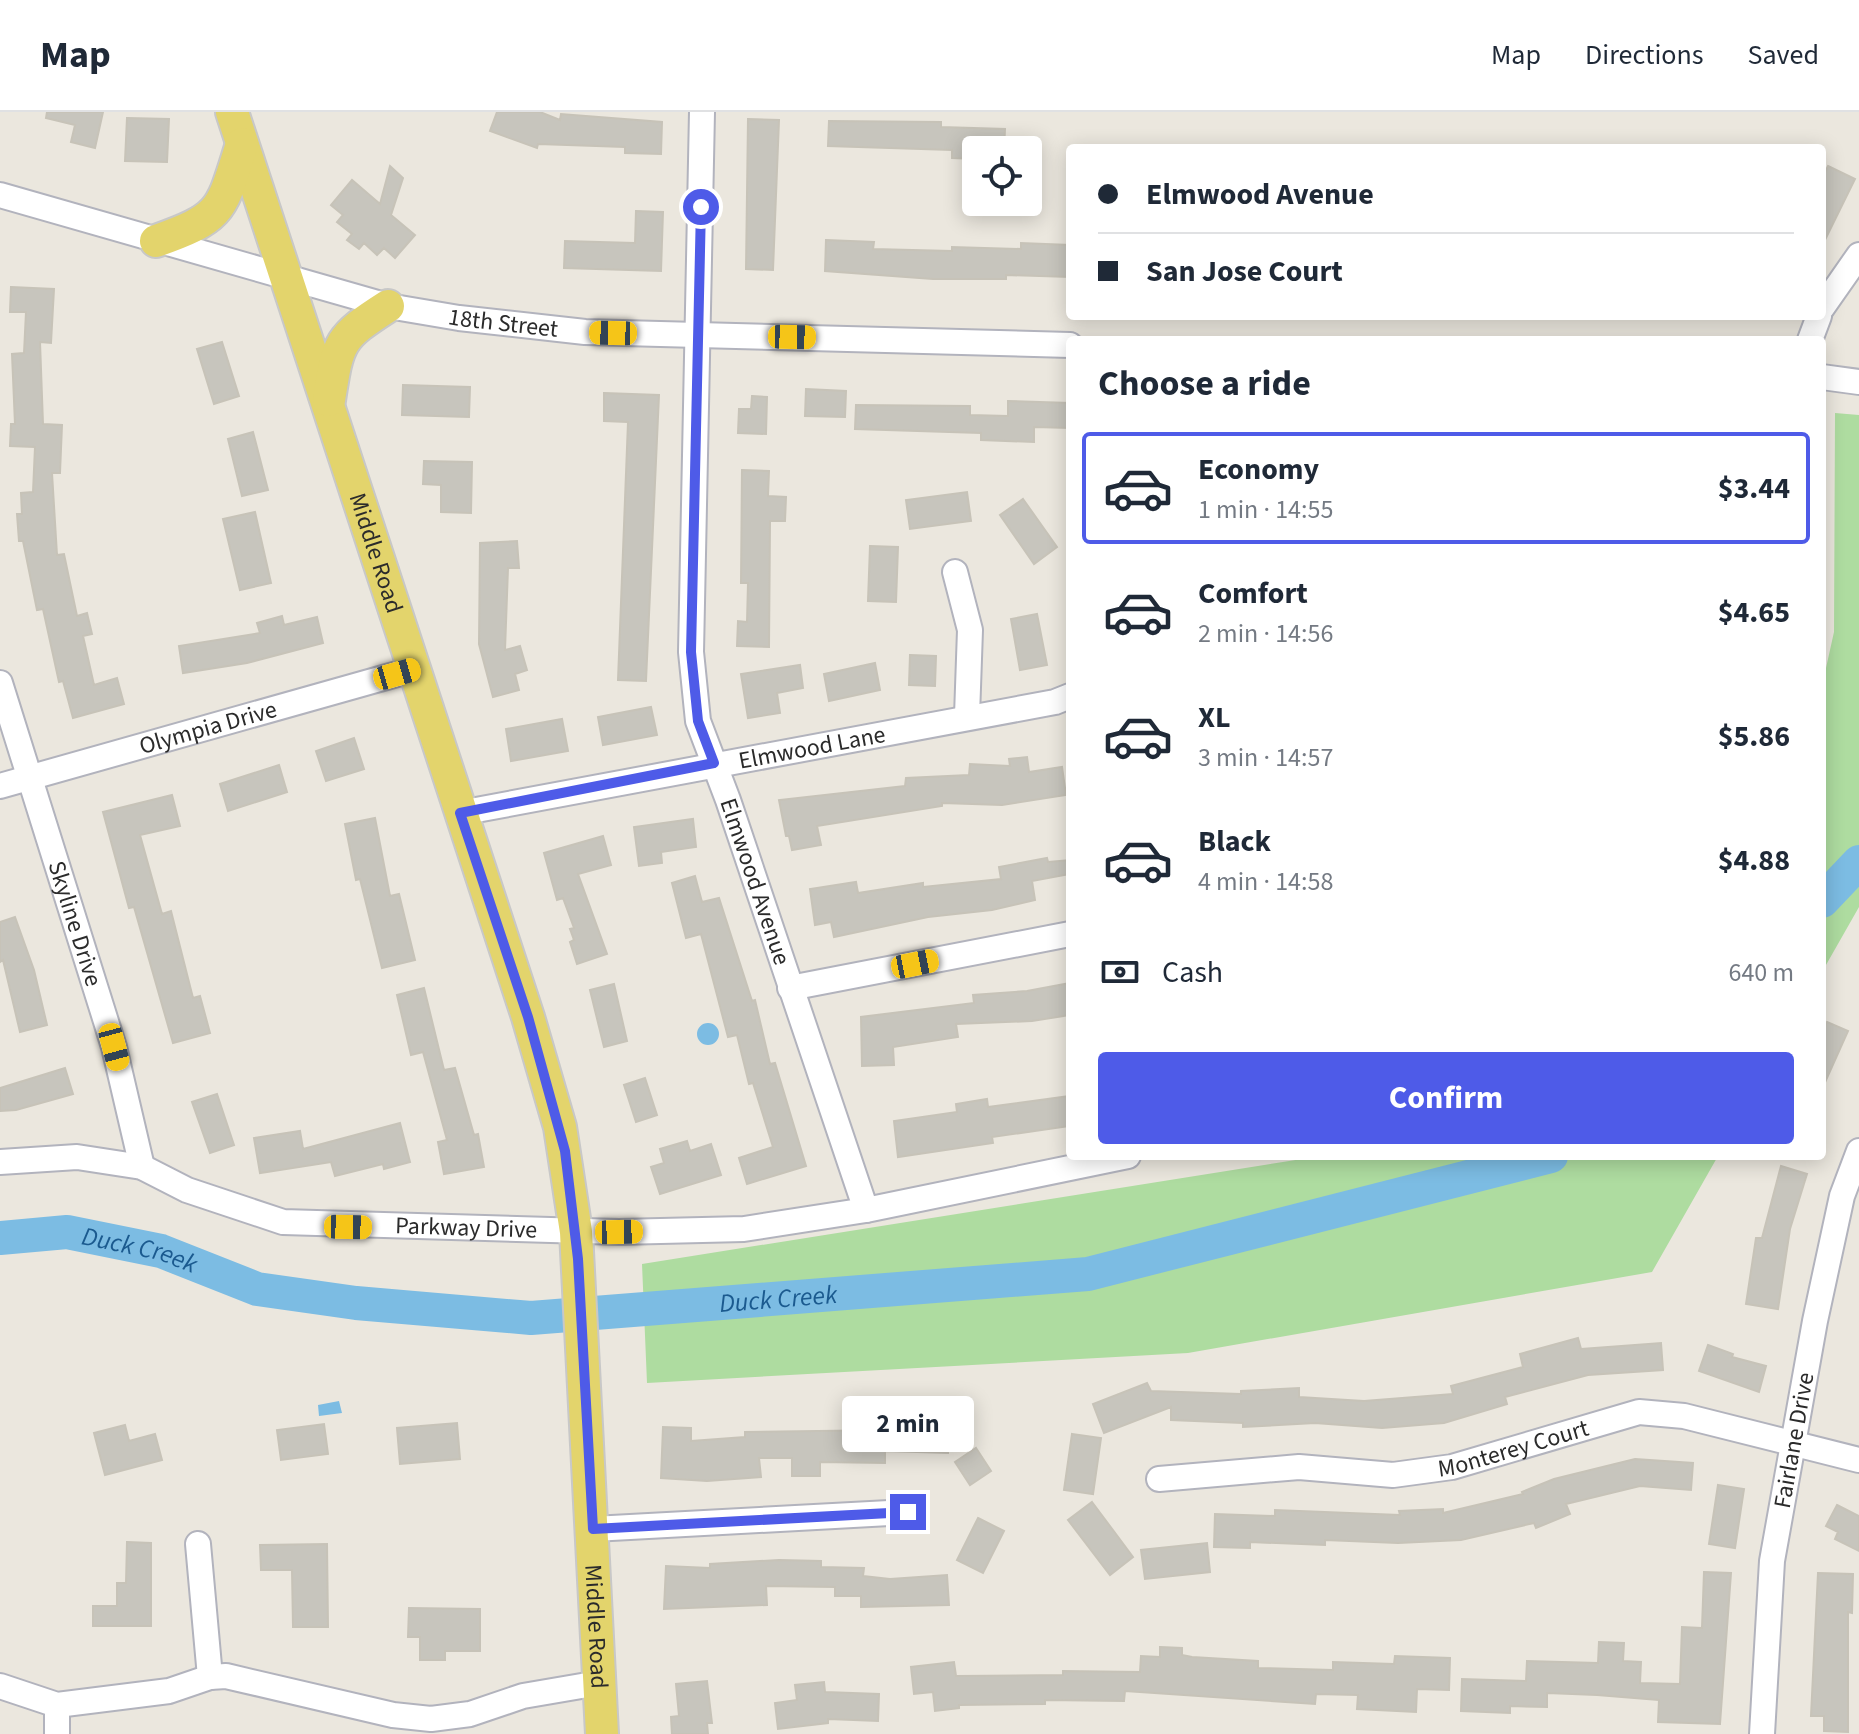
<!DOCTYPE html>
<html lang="en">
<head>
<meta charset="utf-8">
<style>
  :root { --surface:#fff; --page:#f6f6f7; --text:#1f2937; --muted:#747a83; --line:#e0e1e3; --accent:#4e5be8 }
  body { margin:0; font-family:"Source Sans 3",sans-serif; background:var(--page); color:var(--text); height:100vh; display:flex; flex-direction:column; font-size:30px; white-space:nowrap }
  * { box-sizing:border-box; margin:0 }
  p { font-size:26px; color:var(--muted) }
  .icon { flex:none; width:44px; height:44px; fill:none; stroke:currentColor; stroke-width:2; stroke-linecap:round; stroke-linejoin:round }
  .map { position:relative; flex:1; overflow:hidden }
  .sheet { position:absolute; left:1066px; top:224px; width:760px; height:824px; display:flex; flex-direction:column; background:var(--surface); border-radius:8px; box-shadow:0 4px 20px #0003 }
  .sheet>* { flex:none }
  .banner { position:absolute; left:1066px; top:32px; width:760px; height:176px; border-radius:8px; box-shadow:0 4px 20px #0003; display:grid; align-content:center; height:176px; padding:0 32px; background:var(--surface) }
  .buttons { position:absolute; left:962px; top:24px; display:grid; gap:16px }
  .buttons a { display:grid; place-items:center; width:80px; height:80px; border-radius:8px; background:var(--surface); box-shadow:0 4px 20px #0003; font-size:40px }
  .end { position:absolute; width:36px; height:36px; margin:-18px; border:10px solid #4e5be8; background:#fff; box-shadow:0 0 0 4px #fff }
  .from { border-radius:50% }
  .bubble { position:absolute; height:56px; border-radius:8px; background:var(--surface); box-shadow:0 4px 20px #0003; font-size:26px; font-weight:700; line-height:56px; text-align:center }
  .car { position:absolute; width:24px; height:48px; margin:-24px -12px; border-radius:10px; box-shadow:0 0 6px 2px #0007; background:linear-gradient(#f5c518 24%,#345 0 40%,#f5c518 0 76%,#345 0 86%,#f5c518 0) }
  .banner b { display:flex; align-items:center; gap:28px; height:76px; font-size:30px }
  .banner b+b { border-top:2px solid var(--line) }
  .banner i { width:20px; height:20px; background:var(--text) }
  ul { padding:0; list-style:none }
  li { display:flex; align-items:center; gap:24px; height:112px; margin:0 16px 12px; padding:0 16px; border:4px solid transparent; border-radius:8px }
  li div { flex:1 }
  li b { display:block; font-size:30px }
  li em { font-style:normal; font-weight:700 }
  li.selected { border-color:var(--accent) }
  li>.icon { width:72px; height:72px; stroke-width:1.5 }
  h2 { padding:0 32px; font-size:36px; line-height:96px }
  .pay { display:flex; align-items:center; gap:20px; height:88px; padding:0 32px; font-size:30px }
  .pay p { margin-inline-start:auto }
  .button { display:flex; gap:16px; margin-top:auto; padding:16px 32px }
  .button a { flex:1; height:92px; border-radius:8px; background:var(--accent); color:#fff; font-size:32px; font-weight:700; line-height:92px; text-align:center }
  header { display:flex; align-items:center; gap:48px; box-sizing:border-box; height:112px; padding:0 40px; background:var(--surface); border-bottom:2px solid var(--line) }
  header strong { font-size:38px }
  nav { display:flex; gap:44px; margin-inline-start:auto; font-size:28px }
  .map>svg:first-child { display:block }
</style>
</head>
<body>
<header>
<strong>Map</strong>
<nav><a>Map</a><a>Directions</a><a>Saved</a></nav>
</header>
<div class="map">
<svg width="1859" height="1622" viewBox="0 0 1859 1622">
  <rect width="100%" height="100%" fill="#ebe7de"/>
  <path fill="#aedca0" d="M1835,301l24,2v492l-37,65v-286l12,-54z
    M1321,1044h397l-66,116 -464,81 -541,30 -5,-119z"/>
  <path fill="#7cbce3" d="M697 922a11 11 0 1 1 22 0a11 11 0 1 1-22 0Z
    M339,1289l3,12 -23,3 -1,-11z"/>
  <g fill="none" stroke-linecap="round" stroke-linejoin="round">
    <g stroke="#7cbce3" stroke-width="34">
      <path d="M1822,789l37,-39"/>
      <path id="s1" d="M0,1126l67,-6 94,19 96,38 99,14 175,15 557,-44 463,-118"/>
    </g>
  </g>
  <path fill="#c7c5bd" stroke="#c7c3b8" stroke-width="2" d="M47,0h56l-8,36 -24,-6 4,-17 -29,-7z
    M497,0h43l20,8 1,-6 101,8 -1,32 -36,-1v-6l-87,-3 -1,4 -47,-17z
    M127,6l42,1 -2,43 -42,-1z
    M748,7l31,1 -6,150 -27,-1z
    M829,9l112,1v5l64,2 -1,21h-28v9l-24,-1v-8l-124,-4z
    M390,54l13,12 -12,37 24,20 -20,23 -11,-10 -7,7 -13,-12 -5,6 -12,-9 5,-6 -15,-12 6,-7 -12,-10 21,-25 28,24z
    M1828,54l27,13 -33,67v-68z
    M636,99l27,1 -2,59 -97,-3 1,-27 70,2z
    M826,128l48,2 -1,7 79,2v-4l69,2v-6l49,2v32l-64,-2v4h-73l-108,-8z
    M11,175l43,2 -3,54 -11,-1 3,82 19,1 -2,48h-8l5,82 7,-1 13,62 10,-3 5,21 -9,2 11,49 23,-7 7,26 -51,14 -10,-37 -4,1 -16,-73 -6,1 -14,-69h-4l-2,-27h5l-1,-21 12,-1 2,-45 -25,-1 1,-22h4l-3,-70 12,-1 2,-41h-16z
    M222,230l17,54 -25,8 -17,-55z
    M403,273l67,2 -1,30 -67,-2z
    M806,277l40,2 -1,26 -40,-1z
    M604,281l55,2 -13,286 -28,-1 10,-258 -24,-1z
    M752,284l15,1 -1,37 -28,-1 1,-24h12z
    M1008,289l62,2v25l-36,-1v15l-53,-2v-7l-126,-4 1,-24 114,1v9l38,1z
    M253,320l15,58 -26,6 -14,-57z
    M424,349l48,1 -1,51 -30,-1v-27l-18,-1z
    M742,358l27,1 -1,25 18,1 -1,24h-15l-1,126 -32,-1 1,-25 9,1 1,-39h-7z
    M967,380l4,29 -61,8 -4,-29z
    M1023,387l34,48 -23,17 -34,-49z
    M255,400l16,71 -31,7 -17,-71z
    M517,429l2,27h-11l-3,82 15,-4 7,24 -12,4 4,16 -26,7 -14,-53 1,-101z
    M870,434l28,1 -2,55 -28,-1z
    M1037,502l10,51 -27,5 -9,-51z
    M282,504l2,9 33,-8 6,26 -76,20 -64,10 -4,-27 81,-13 -3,-10z
    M910,543l26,1 -1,30 -26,-1z
    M875,551l5,27 -51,11 -5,-27z
    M800,553l3,23 -26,5 3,20 -32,5 -7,-44z
    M651,595l6,28 -54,10 -5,-28z
    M562,607l6,32 -57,10 -5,-32z
    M354,626l10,31 -38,12 -10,-30z
    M1027,645l2,15 33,-5 4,28 -64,10 -60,-2v3l-125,20 4,19 -29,5 -3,-14h-3l-7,-36 126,-14 1,-8 63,-3 1,-11 40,2 -1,-7z
    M279,653l8,27 -59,19 -8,-27z
    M172,683l8,31 -40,9 22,79 9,-3 22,87 7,-2 10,37 -37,10 -39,-136 -5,1 -26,-96z
    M375,706l15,78 9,-2 16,66 -33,8 -22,-89 -4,1 -11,-56z
    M693,707l3,28 -35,5 1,11 -23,3 -5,-39z
    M603,724l8,29 -33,9 29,80 -30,10 -7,-22 4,-2 -4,-11 4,-1 -11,-30 -6,2 -13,-47z
    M1047,746l1,4 22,-2v14l-38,7 3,19 -43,10 -64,7 -94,20 -3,-15 -16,3 -5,-36 46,-7 2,11 65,-10v4l78,-8 -2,-12z
    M695,764l7,26 17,-4 33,103 3,-1 15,64 5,-1 31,103 -59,18 -8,-26 34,-11 -20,-64 -4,1 -12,-49 -9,2 -27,-103 -15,4 -14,-55z
    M15,805l19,53 13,55 -27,7 -17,-72 -3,2v-40z
    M1070,871v32l-38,6 -76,3 2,13 -65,10 1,18 -32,1 -1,-49 113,-14 -1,-8 54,-4z
    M614,872l13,57 -23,6 -14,-57z
    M424,876l20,82 11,-2 19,67 4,-1 6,33 -40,7 -6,-32 9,-2 -24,-88 -12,3 -14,-60z
    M1827,910l21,9 -26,58v-57z
    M65,956l8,26 -57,16 -16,1v-23z
    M645,966l12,37 -21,7 -12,-37z
    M217,982l17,51 -24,8 -18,-51z
    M1070,984v30l-78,11 1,6 -95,14 -4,-36 63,-9 -1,-8 31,-5 1,8z
    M400,1011l10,39 -26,7 -1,-5 -48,12 -4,-14 -71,11 -6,-35 46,-7 3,18z
    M687,1029l3,10 21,-7 10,31 -61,19 -9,-27 13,-4 -4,-14z
    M1781,1054l26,8 -17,55 -12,80 -32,-5 10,-66h6z
    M1578,1226l3,11 80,-6 2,27 -75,5 -83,22 2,7 -63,19 -62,5 -67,-5 -72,4v-4l-72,-3v-13l-67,26 -11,-29 54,-21 4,8 90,3v-3l58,-3v9l65,4 89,-7 -2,-8 72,-19 -3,-13z
    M1708,1233l25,9 -1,3 34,9 -7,26 -60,-21z
    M457,1311l3,36 -60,5 -3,-36z
    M893,1311l56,2 -1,28 -63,-2v12l-65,-1v14h-28v-18h-33l2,19 -54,4 -46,-3 2,-51 28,1v13l54,-4v-5l147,-2z
    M324,1312l4,30 -47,6 -4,-30z
    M125,1313l4,16 26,-7 7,26 -57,15 -11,-42z
    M1072,1322l29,4 -8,56 -29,-4z
    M976,1336l15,23 -21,14 -15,-23z
    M1635,1347l58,4 -2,27 -51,-4 -74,18 4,10 -34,14 -2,-5 -73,17 -63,3 -73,-3v5l-75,-3v6l-36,-1 1,-33 60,2v-6l125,5 -1,-4 44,-2v4l80,-19 -1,-2 32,-13z
    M1718,1373l26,4 -9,59 -26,-4z
    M1092,1390l41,55 -23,18 -42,-55z
    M1837,1393l22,11v35l-24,-12 3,-7 -12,-6z
    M978,1406l26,13 -21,42 -26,-13z
    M127,1430l24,1v83h-58v-20h24v-23h9z
    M1207,1431l3,29 -65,7 -4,-29z
    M327,1432l1,83h-35l-1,-57h-31l-1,-25z
    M779,1448l42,1v6l43,1 -1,8 27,3 57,-4 2,30 -88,2v-11h-26v-9l-69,-1 1,19 -103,4 2,-43 44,2v-4z
    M1704,1460l27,1 -11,151 -62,-2 1,-22 -62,-5 -50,-2v14l-37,-1v7l-49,-2 1,-32 64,2 1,-20 71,2 1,-21 25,1 -1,18 18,1 -1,21 40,1 2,-57 20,1z
    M1818,1461l35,1 -1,39 -4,-1v120l-24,-1v-15h-13z
    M409,1496l71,1v42h-35v9h-25v-23h-12z
    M1160,1535l22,1v7l10,2 66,4v7l75,2v-8l61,2 1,-8 55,2 -1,32 -32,-1 -1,23 -59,-3 1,-14 -42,-1 -1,10 -190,-13 -1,10 -79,-1v4l-86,1v3l-24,3 -2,-19 -19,2 -3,-27 43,-5 2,14 107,-1v-4l77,1 1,-16 19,1z
    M707,1569l5,42h-5l1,11h-36l-1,-17 8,-1 -3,-32z
    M824,1570l1,10 54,2 -1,27 -50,-2v4l-50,6 -3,-26 22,-3 -2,-15z"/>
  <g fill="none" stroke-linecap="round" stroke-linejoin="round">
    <defs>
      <g id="minor">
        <path id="s2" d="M702,0l-11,540 7,69 30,79 138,410"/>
        <path id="s3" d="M0,83l388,111 71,12 126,14 485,13"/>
        <path d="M1822,196l37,-53"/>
        <path d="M1810,228l9,-24"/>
        <path d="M1822,265l37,5"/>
        <path d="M955,460l15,58 -3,86"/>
        <path id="s4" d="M0,571l114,364 28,120"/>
        <path id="s5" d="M0,674l415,-117"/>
        <path id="s6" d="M460,701l595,-111 15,-6"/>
        <path d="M790,876l280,-54"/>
        <path id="s7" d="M0,1050l77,-5 65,10 45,23 96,32 336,10 125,-3 122,-19 262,-54"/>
        <path id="s8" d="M1159,1367l140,-12 94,8 59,-8 187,-55 45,4 175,44"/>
        <path d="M593,1417l315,-17"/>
        <path d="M198,1432l12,133"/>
        <path d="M0,1574l57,19 112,-14 41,-14 16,-1 167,39 38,4 39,-5 53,-18 76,-13"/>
        <path d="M57,1593v29"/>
        <path id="s9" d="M1762,1622l10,-173 43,-240 27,-125 17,-45"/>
      </g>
      <g id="major">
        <path id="s10" d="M232,0l296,905 32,110 16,105 26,502"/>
        <path d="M156,129c68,-24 65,-31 86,-97"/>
        <path d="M329,288c9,-58 9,-62 59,-94"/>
      </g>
    </defs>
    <use href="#minor" stroke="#b2b3bd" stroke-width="28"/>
    <use href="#major" stroke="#c8c8c8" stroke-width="36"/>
    <use href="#minor" stroke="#fff" stroke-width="24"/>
    <use href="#major" stroke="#e3d46c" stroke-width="32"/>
  </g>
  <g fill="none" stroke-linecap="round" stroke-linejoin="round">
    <path stroke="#4e5be8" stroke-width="10" d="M701,95l-10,445 7,69 16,42 -254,50 68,204 37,134 13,108 15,270 315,-17"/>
  </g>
  <g text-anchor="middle" stroke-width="7" stroke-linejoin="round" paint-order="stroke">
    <g font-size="24" fill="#2b2b2b" stroke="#fff">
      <text dy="8" stroke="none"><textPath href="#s3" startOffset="520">18th Street</textPath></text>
      <text dy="8" stroke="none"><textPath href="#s10" startOffset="464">Middle Road</textPath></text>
      <text dy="8" stroke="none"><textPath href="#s5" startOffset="216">Olympia Drive</textPath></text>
      <text dy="8" stroke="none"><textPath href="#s6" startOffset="358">Elmwood Lane</textPath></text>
      <text dy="8" stroke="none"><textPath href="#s2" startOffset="780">Elmwood Avenue</textPath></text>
      <text dy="8" stroke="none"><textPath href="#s4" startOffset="252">Skyline Drive</textPath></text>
      <text dy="8" stroke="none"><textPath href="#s7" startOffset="478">Parkway Drive</textPath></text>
      <text dy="8" stroke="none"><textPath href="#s9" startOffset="296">Fairlane Drive</textPath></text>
      <text dy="8" stroke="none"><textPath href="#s8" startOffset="358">Monterey Court</textPath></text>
      <text dy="8" stroke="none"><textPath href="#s10" startOffset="1568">Middle Road</textPath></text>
    </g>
    <g font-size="26" font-style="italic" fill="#1b5a8f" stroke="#fff">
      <text dy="9" stroke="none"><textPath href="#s1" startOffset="142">Duck Creek</textPath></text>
      <text dy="9" stroke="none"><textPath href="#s1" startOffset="790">Duck Creek</textPath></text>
    </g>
  </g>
</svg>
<div class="buttons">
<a><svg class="icon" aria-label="locate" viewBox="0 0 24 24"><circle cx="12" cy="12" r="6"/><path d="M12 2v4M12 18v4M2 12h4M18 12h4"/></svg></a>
</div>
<i class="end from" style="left:701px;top:95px"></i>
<i class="end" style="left:908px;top:1400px"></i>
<div class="bubble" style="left:842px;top:1284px;width:132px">2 min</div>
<i class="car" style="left:613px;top:221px;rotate:271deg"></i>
<i class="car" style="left:792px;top:225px;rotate:91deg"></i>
<i class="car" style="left:397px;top:562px;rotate:74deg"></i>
<i class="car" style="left:915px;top:852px;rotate:79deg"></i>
<i class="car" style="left:114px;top:935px;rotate:165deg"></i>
<i class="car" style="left:348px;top:1115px;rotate:91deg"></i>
<i class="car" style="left:619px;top:1120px;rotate:89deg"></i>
<div class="banner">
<b><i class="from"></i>Elmwood Avenue</b>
<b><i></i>San Jose Court</b>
</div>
<section class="sheet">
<h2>Choose a ride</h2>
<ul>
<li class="selected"><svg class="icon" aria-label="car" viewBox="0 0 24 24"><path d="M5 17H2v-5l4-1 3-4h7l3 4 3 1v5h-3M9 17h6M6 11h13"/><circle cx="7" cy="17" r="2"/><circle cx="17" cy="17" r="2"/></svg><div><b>Economy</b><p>1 min · 14:55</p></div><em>$3.44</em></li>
<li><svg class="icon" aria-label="car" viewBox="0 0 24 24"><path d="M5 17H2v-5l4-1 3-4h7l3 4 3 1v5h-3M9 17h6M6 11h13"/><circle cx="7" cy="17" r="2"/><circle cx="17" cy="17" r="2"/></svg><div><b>Comfort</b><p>2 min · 14:56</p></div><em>$4.65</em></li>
<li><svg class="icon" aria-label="car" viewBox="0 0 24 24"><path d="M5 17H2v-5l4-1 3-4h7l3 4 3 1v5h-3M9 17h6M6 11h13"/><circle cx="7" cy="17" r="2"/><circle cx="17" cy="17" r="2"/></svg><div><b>XL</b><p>3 min · 14:57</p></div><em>$5.86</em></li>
<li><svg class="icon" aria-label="car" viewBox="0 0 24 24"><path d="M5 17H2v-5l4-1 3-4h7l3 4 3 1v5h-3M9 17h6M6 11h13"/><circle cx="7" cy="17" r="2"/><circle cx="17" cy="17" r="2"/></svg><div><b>Black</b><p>4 min · 14:58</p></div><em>$4.88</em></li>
</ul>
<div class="pay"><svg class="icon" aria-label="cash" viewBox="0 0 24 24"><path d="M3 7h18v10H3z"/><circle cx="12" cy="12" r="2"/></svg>Cash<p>640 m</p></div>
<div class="button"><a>Confirm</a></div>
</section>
</div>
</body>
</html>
